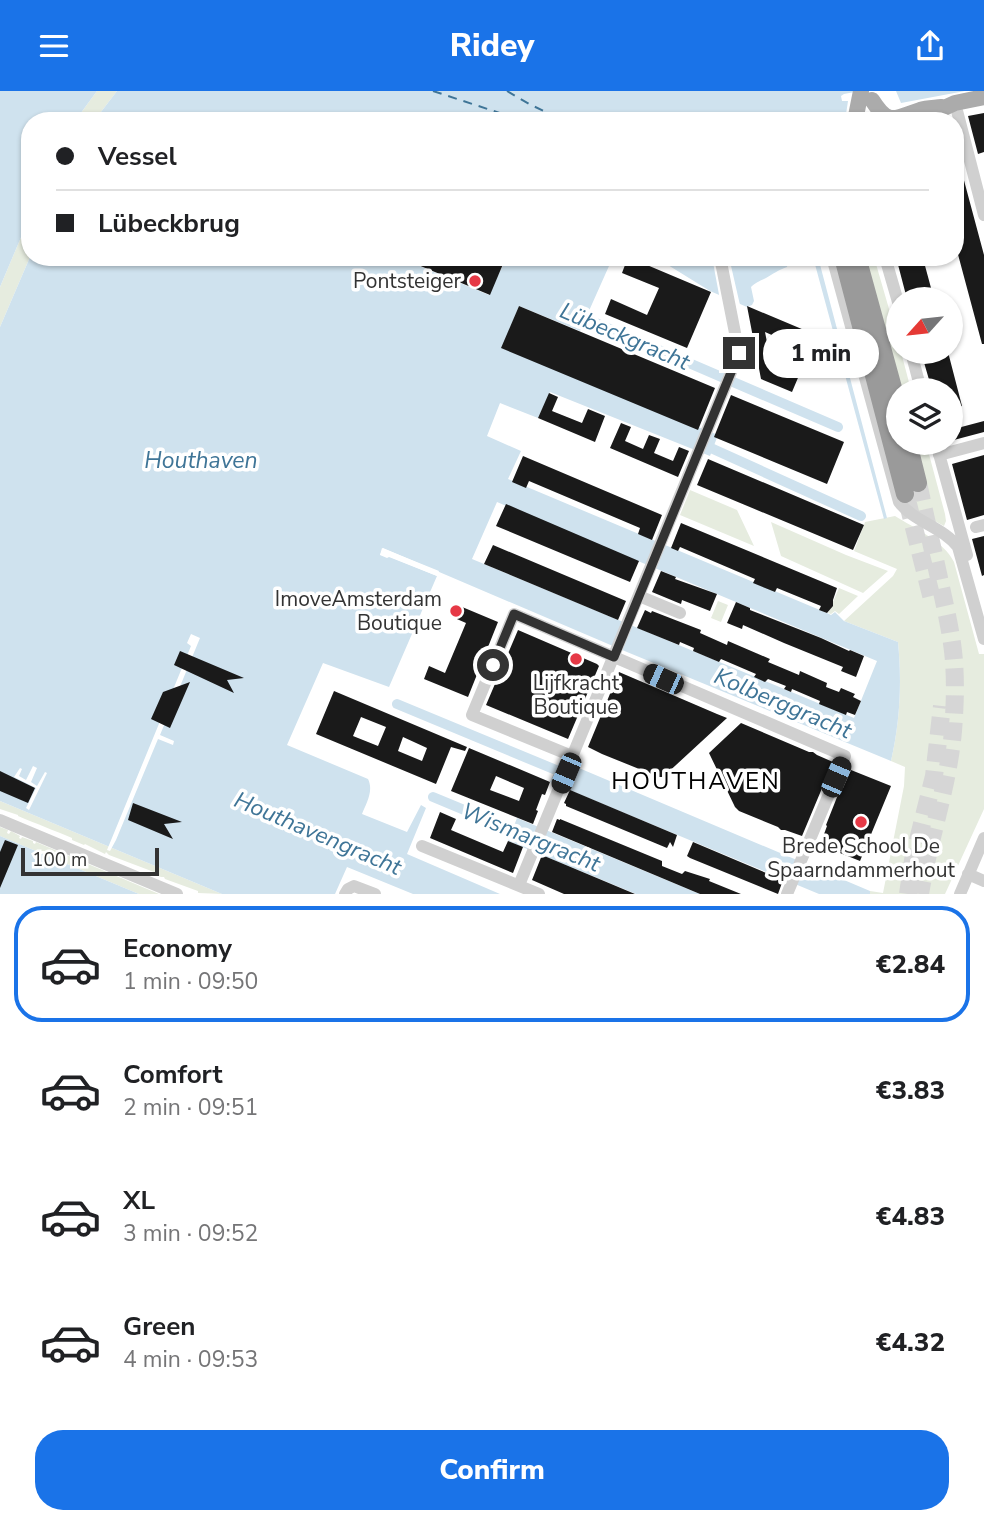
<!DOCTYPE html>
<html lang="en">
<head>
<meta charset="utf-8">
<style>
  :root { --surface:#fff; --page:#f2f2f2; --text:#202124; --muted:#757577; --line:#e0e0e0; --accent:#1a73e8 }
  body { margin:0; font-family:"Nunito Sans",sans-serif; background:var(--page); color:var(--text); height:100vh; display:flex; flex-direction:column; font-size:26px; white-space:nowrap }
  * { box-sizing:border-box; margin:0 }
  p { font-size:23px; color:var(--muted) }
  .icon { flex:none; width:38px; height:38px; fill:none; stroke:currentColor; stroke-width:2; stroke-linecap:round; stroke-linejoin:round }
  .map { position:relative; height:803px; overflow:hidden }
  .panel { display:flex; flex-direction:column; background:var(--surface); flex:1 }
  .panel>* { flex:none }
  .banner { position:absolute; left:21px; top:21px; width:943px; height:154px; border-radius:28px; box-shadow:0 2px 5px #0004; display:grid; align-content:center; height:154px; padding:0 35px; background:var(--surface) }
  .needle { width:46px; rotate:243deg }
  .tools { position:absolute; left:886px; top:196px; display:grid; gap:14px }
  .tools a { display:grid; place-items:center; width:77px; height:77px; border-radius:50%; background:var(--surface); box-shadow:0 2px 5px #0004; font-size:35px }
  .scale { position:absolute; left:21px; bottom:18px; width:138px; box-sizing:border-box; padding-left:7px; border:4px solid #333; border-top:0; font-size:19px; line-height:24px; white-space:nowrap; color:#333; -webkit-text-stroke:5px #fff; paint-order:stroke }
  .end { position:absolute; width:32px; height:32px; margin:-16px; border:9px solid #333; background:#fff; box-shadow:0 0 0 4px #fff }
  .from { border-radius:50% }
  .bubble { position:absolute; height:49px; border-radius:24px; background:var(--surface); box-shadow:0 2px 5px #0004; font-size:23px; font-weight:800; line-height:49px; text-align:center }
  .car { position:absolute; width:21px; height:42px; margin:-21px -10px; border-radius:9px; box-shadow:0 0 5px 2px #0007; background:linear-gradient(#222 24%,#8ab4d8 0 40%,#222 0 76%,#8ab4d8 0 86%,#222 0) }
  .banner b { display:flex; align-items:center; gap:24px; height:66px; font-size:26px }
  .banner b+b { border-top:2px solid var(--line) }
  .banner i { width:18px; height:18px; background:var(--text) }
  ul { padding:12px 0 0; list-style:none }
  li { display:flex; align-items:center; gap:21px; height:116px; margin:0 14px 10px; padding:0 21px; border:4px solid transparent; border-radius:28px }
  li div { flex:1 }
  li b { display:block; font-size:26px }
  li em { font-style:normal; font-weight:800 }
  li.current { border-color:var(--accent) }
  li>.icon { width:63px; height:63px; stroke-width:1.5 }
  .button { display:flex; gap:14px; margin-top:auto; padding:14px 35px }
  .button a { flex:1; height:80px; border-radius:28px; background:var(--accent); color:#fff; font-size:28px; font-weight:800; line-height:80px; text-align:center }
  header { display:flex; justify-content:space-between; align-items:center; height:91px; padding:0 35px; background:var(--accent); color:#fff; font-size:32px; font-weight:800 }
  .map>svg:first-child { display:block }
</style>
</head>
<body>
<header><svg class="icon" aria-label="menu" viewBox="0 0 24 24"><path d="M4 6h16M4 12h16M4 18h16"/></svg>Ridey<svg class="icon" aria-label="share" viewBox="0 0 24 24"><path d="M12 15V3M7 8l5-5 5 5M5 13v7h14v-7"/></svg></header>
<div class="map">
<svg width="984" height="803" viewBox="0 0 984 803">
  <rect width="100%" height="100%" fill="#fff"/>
  <path fill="#e6ecdf" d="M97,0h20l-23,30h-19z
    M30,125v41l-30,70v-40z
    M863,166h9l4,7 22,76v12h3l10,38h-12z
    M913,352h13l19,71 1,7 -2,5 -37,-20 -4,-5 12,-7 7,-8z
    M690,399l47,20 17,36 -74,-31z
    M895,425c19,12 49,25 59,46l25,92h5v155l-39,85h-75v-3l13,2 21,-107 1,-19 -14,-6c9,-40 11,-78 7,-119l-54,-21 49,-45 4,-7 -43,-18 11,-29z
    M771,431l75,33 42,16 -25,22 -82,-37z
    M839,497l19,8 -19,18 -4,-3 -4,3 -3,-1z
    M718,510l10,4 -7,17 -10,-4z
    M0,710l222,93 -24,-1v-2l-33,-12 -1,-2h-3l-7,-3v-2l-45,-17 -3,-3 -1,2 -20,-10 -1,1 -12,-5v-2c-19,-8 -35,-14 -54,-22v-1l-18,-6z
    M0,736l8,3 -1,3 2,1 2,-3 9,5 -1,2 2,1 1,-2 11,4v2l2,1 1,-2 123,52h-20l-139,-58z"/>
  <path fill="#cfe2ee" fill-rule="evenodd" d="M0,0h97l-22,30h-45v95l-30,71z
    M117,0h743l-16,3 -3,2 1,5h6l-3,20h-751z
    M896,0h69l-64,12z
    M30,166h368l91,38 13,-28 8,-10h103l-33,74 -61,-25 -17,42 216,87 -8,21 -160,-64 -12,26 -38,-15 -13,33 34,15 -13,28 319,134 4,2 4,-3 9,9 54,21c4,41 2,79 -7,119l-264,-109 -244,-104 -3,7 8,1 49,20 -48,111 -66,-24 -36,82 81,34c6,12 -2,25 -6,35l45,18 14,-27 5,3 -19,46 93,40h-87l-66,-27 -12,27h-113l-222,-93v-474zM497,411l380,159 -23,57 -382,-159z
    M655,166h131l2,5 -1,5c-9,3 -14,7 -21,11 -6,3 -10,4 -15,9l3,14 -2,4 -5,2 -37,-16z
    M813,166h5l69,261 -3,1z
    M560,669l310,131v3h-51l-269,-112z
    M517,727l183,76h-64l-128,-53z
    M0,745l139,58h-139z"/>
  <path fill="#fff" d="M712,166h17l11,48 -5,1 -15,-6z
    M382,457l57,23 -2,5 -48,-19 -2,1 -7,-3z
    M191,543l9,4 -40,97 14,6 -1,4 -15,-6 -42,101 -6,11 -3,-1 84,-204 -4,-3z
    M33,675l4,2 -6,14 6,4 8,-14 2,1 -18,37 -3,-2 10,-20 -22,-11 6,-9 2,1 -3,7 7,4z"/>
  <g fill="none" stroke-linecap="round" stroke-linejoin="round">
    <path stroke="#cfe2ee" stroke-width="10" d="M575,223l263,113
      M702,353l159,72
      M397,613l171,71
      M433,706l89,37"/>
    <path stroke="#3f7597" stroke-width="2" stroke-dasharray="9 7" stroke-linecap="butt" d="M433,0l91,30
      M507,0l22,13 36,17"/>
  </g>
  <path fill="#1a1a1a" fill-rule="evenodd" d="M984,22v39l-6,2 -10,-38z
    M956,67h2l26,97v89h-2l-26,-97z
    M399,166h71l3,2 2,-2h31l-16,38z
    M628,166l83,35 -24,56 -82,-34 6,-15 36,16 12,-27 -37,-15z
    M896,166h32l-4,5 10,37h-27z
    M519,215l196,82 -17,42 -197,-82z
    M747,215l69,29 -8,20 -13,-6 2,-3 -32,-14 7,36 13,5 3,-6 12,6 -8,19 -31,-13z
    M921,261h27l14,54 -12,4v-20h-18z
    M549,302l9,4 -6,14 30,12 6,-14 17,7 -10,26 -57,-24z
    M731,304l113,47 -17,42 -113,-47z
    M984,330v11l-34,9v-11z
    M621,332l10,4 -6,14 18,8 6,-14 11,4 -6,14 19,8 6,-14 10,4 -11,26 -68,-29z
    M984,364v60l-17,5 -15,-56z
    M523,365l139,59 -10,25 -14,-6 2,-6 -111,-47 -3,7 -14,-6z
    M708,368l156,66 -11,25 -156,-65z
    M506,413l133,57 -9,21 -134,-56z
    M681,432l156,65 -4,12v6l-6,7 -8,-3 2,-4 -44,-18 -2,4 -22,-9 2,-4 -75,-32 -2,4 -7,-3z
    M984,445v39l-2,1 -10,-37z
    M493,454l133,56 -8,19 -134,-56z
    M661,480l15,6 -1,2 42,15 -7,17 -28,-11 -1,4 -29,-12z
    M736,511l14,6v2l71,28 28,13 1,-1 14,6 -8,21 -15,-6 2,-4 -59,-24 -41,-18 -1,4 -15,-6z
    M455,513l43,18 -30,75 -44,-18 5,-13 16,7 21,-50 -16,-7z
    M645,519l6,3 1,-2 49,19 -1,3 27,12 1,-4 42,18 -2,3 31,13 1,-4 27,12 -1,4 13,5 2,-4 14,6 -2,3 8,4 -6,14 -8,-3 -1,3 -27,-11 1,-3 -28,-12 -1,3 -7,-3 2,-3 -18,-7 -3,3 -11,-5 2,-3 -35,-15 -2,3 -26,-11 1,-3 -14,-6 -1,3 -42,-17z
    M518,539l79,34 2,2 -31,73 -82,-34z
    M180,560l64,27 -17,2 7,13 -60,-28z
    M619,581l98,42 10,4 -64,59h-4l-57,-23 -14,-7z
    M190,591l-20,46 -19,-9 12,-27z
    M334,600l133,56 -2,4 -14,-4 -15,37 -120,-50zM361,626l25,10 -8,19 -25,-10zM403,646l24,11 -5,13 -24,-10z
    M741,632l68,29h4l4,3 16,7 -31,74 -17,-6h-4l-3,-3 -39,-16 -4,-4 -26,-54z
    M469,657l81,34 -5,13 -3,-1 -6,16 2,1 -5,13 -82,-33zM496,685l28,12 -5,13 -29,-11z
    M851,679l40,16 -31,75 -40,-16 7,-19 -1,-1 15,-38 2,1z
    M0,680l35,17 -7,15 -28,-12z
    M570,699l107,45 -4,12 -3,-5 -3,6 -101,-42v-2l-2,-1z
    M133,712l49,19 -18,2 9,15 -45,-19z
    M440,721l16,7 -5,11 52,22 5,-11 15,6 -10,26 -83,-35z
    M557,728l3,1v-1l102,42v5l20,8 3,-3 25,8 -1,2 32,13h-41l-148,-62z
    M5,749l13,5 -18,43v-36z
    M693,751l90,38 -5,14 -88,-36 -3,-2z
    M542,764l93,39h-71l-32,-14z"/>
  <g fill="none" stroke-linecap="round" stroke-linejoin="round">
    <path stroke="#d6d6d6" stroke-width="18" stroke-dasharray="18 9" stroke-linecap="butt" d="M918,392c7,32 14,63 21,95 5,24 11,48 14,73 3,27 2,54 0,80 -5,56 -24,108 -33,163
      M907,409l25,99
      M908,803l5,-34 21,-84 8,-70"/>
    <path stroke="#d0d0d0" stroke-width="12" d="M955,12l29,112
      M832,166l67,245c15,20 44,25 59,45l26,92
      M885,166l13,45
      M911,261l10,38
      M936,352l31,112
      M939,364l45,-12
      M976,436l8,-2
      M639,505l41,17
      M572,665l-100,-41 42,-101 331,142 -58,138
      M0,729l177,74
      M422,755l117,48
      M968,783l16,7
      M519,794l220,-532 -19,-96
      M345,803l3,-5 6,-3 21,8
      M960,803l24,-56"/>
    <path stroke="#ababab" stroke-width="16" d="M872,9c17,27 23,18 48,10 7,-2 15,-2 22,-3
      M933,22l22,-10 29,-6
      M855,30l6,-30"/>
    <path stroke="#9a9a9a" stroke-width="18" d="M843,166l62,237
      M857,166l41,149
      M908,352l10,40"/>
  </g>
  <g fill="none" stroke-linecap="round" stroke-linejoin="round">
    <path stroke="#333" stroke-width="9" d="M493,574l21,-51 100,43 125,-304"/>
  </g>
  <g fill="#e63946" stroke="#fff" stroke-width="2.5">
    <circle cx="475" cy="190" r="7"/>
    <circle cx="456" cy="520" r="7"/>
    <circle cx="576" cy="568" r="7"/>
    <circle cx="861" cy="731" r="7"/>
  </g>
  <g text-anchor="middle" stroke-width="7" stroke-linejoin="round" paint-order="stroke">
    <g font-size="21" fill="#333" stroke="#fff" text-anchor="end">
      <text x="461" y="197">Pontsteiger</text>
      <text x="442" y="515">ImoveAmsterdam<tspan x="442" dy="24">Boutique</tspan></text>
      <text x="576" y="599" text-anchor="middle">Lijfkracht<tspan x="576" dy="24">Boutique</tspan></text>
      <text x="861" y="762" text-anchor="middle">Brede School De<tspan x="861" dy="24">Spaarndammerhout</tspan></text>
    </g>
    <g font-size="23" font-style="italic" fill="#3f7597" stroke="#fff">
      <text transform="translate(625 245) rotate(23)" y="8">Lübeckgracht</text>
      <text x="201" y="377">Houthaven</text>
      <text transform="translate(783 612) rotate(23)" y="8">Kolberggracht</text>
      <text transform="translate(318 742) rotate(23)" y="8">Houthavengracht</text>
      <text transform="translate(531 746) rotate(22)" y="8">Wismargracht</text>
    </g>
    <g font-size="24" letter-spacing="2" fill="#000" stroke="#fff">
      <text x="696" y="698">HOUTHAVEN</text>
    </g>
  </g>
</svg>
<div class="tools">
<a><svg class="needle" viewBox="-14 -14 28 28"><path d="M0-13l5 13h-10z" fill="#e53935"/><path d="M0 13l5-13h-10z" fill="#757577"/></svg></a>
<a><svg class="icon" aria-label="layers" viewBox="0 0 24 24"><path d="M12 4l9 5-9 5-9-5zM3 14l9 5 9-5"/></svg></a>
</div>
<div class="scale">100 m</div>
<i class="end from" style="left:493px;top:574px"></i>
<i class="end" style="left:739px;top:262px"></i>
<div class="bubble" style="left:763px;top:238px;width:116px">1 min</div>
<i class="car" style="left:663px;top:588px;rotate:294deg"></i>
<i class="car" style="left:566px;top:682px;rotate:203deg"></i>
<i class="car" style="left:836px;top:686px;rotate:23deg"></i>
<div class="banner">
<b><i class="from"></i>Vessel</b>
<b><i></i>Lübeckbrug</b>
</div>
</div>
<section class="panel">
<ul>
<li class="current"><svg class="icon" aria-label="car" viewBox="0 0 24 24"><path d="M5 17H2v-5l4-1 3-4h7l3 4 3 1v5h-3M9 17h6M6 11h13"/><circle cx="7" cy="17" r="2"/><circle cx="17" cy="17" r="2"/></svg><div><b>Economy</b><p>1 min · 09:50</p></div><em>€2.84</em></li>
<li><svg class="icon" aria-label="car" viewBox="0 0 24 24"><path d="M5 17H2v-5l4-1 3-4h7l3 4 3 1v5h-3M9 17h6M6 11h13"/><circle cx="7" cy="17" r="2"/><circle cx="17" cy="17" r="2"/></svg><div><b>Comfort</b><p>2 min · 09:51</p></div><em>€3.83</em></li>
<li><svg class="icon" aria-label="car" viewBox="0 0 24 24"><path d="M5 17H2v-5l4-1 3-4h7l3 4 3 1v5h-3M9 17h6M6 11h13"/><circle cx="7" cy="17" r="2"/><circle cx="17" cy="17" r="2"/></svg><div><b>XL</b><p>3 min · 09:52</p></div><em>€4.83</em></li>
<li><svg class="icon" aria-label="car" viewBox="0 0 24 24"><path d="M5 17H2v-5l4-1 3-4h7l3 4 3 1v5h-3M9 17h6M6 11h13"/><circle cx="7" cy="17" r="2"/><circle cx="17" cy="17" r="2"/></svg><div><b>Green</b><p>4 min · 09:53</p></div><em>€4.32</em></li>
</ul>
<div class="button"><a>Confirm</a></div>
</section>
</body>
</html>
